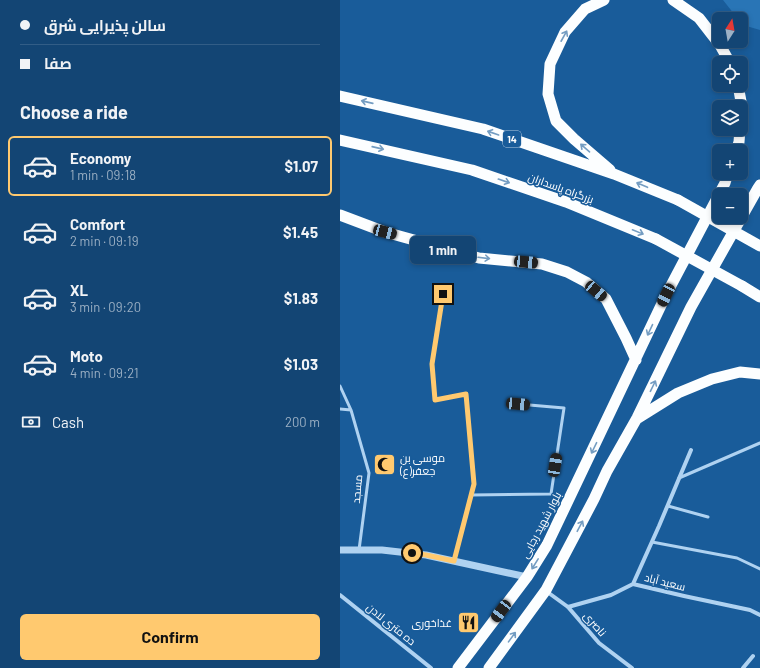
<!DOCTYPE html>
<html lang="en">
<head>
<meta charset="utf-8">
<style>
  :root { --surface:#134574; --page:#1c4c79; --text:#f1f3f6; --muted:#9db1c5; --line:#325d86; --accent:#ffc96f }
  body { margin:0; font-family:Barlow,Cairo,sans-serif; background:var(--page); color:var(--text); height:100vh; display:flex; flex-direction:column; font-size:15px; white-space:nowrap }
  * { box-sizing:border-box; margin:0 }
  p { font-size:13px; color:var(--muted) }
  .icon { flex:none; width:22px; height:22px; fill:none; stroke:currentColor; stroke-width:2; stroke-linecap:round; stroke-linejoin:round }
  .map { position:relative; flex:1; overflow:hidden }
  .drawer { display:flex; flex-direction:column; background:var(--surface); width:340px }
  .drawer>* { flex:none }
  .banner { display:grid; align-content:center; height:88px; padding:0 20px; background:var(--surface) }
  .needle { width:26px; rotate:11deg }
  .fabs { position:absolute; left:372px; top:12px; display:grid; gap:8px }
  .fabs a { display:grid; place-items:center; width:36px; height:36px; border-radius:6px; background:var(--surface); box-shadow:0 2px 6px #0003,0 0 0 1px var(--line); font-size:20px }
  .end { position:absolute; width:18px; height:18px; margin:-9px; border:5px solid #ffc96f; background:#111; box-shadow:0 0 0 2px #111 }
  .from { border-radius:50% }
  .bubble { position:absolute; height:28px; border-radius:6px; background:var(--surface); box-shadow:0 2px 6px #0003,0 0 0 1px var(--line); font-size:13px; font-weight:700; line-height:28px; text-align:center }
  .car { position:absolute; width:12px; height:24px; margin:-12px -6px; border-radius:5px; box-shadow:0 0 3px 1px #0007; background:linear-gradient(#222 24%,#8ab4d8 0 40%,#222 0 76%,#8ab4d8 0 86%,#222 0) }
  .banner b { display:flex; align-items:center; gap:14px; height:38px; font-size:15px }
  .banner b+b { border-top:1px solid var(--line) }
  .banner i { width:10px; height:10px; background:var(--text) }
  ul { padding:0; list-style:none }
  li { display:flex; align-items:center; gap:12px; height:60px; margin:0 8px 6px; padding:0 12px; border:2px solid transparent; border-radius:6px }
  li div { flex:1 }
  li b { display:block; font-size:15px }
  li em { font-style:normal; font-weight:700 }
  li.selected { border-color:var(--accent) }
  li>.icon { width:36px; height:36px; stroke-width:1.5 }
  h2 { padding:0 20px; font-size:18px; line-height:48px }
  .pay { display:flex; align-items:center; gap:10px; height:44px; padding:0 20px; font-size:15px }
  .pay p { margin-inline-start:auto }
  .cta { display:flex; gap:8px; margin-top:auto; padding:8px 20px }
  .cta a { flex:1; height:46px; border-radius:6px; background:var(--accent); color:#111; font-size:16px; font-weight:700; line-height:46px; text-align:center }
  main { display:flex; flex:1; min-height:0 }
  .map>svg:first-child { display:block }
</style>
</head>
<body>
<main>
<section class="drawer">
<div class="banner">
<b><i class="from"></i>سالن پذیرایی شرق</b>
<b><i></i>صفا</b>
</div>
<h2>Choose a ride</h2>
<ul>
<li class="selected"><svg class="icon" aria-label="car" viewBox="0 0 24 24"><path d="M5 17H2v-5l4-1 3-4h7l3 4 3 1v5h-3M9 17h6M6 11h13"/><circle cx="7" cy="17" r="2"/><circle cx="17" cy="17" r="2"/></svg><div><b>Economy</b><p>1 min · 09:18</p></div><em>$1.07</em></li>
<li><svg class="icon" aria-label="car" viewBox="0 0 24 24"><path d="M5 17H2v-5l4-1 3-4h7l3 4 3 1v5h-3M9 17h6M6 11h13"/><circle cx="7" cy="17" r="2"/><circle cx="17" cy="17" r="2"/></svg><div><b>Comfort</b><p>2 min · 09:19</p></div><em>$1.45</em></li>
<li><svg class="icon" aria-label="car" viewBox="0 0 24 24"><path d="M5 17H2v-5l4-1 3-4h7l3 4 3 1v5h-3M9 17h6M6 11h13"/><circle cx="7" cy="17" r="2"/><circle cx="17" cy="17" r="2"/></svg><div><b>XL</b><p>3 min · 09:20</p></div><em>$1.83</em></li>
<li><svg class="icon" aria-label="car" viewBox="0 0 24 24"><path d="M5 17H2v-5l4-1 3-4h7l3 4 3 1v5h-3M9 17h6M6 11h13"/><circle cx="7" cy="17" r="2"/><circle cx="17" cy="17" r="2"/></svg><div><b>Moto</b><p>4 min · 09:21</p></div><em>$1.03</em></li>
</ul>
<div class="pay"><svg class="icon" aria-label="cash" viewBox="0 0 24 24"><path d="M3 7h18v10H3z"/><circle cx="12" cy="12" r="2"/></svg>Cash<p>200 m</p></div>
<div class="cta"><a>Confirm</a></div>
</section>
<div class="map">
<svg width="420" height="668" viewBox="0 0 420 668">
  <rect width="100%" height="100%" fill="#195c9a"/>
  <path fill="#2975b6" d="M383,0h37v30l-17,-5 -2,-2v-4h-3z"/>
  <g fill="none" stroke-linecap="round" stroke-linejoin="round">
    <path stroke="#afd2f1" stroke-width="3" d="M103,294l-11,70 3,36 31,-6 8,90 -20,77
      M0,386l11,24 18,63 -10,77
      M0,409l11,1
      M339,478l81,-35
      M131,495l80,-1 13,-86 -46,-4
      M328,506l40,11
      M312,542l85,16 23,11"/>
    <path stroke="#afd2f1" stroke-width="4" d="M293,584l26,-58 32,-76
      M206,591l22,16 31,36 33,25
      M0,595l91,73
      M228,607l43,-12 22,-11 51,12 66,14 10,5
      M403,668l10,-12"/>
    <path stroke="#afd2f1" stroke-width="7" d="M0,550h42l44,5 101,22"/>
    <path stroke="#fcfeff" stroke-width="11" d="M264,0l-19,9 -20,23 -15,32 -2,30 8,27 18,18 36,31
      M333,0l26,18 21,27 10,18
      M398,85l4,22 -1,14
      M0,96l143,33 131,45 64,26
      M0,140l132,30 94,32 90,37
      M396,151l3,-9 1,-13
      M0,215l45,17 94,26 63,6 25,8 19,10 20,17 20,39 10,22
      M402,286l18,11
      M298,418l40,-25 34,-14 28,-7 20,2
      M118,668l69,-91 20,-32 119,-250 59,-112 3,-10
      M149,668l57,-78 48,-91 13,-28 30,-53 54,-111 67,-119 2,-3"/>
    <path stroke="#fcfeff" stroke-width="11" d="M338,200l82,46
      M316,239l86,47"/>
  </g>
  <defs><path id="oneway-shaft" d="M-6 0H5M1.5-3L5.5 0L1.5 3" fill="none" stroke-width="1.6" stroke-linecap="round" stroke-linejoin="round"/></defs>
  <g stroke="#749dc2">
    <use href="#oneway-shaft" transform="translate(224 36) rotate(-61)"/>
    <use href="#oneway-shaft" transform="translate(27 102) rotate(-167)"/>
    <use href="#oneway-shaft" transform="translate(153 133) rotate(-161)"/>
    <use href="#oneway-shaft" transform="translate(38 148) rotate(13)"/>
    <use href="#oneway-shaft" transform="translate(245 148) rotate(-139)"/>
    <use href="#oneway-shaft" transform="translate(164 181) rotate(19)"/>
    <use href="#oneway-shaft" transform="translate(302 185) rotate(-157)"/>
    <use href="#oneway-shaft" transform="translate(298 232) rotate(22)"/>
    <use href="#oneway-shaft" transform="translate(144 258) rotate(7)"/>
    <use href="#oneway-shaft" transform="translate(310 330) rotate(115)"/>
    <use href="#oneway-shaft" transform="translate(313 386) rotate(-64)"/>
    <use href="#oneway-shaft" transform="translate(254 448) rotate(116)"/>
    <use href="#oneway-shaft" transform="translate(240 526) rotate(-62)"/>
    <use href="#oneway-shaft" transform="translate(195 564) rotate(122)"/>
    <use href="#oneway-shaft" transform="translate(172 637) rotate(-54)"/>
  </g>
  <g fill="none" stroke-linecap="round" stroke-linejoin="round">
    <path stroke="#ffc96f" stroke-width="5" d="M72,553l14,2 28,6 20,-77 -8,-90 -31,6 -3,-36 11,-70"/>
  </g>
  <defs>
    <symbol id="mosque-square" viewBox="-11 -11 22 22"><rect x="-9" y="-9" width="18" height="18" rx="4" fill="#ffc96f" stroke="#195c9a"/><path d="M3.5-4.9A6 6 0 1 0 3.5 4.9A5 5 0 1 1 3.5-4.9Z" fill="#111"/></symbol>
    <symbol id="restaurant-square" viewBox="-11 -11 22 22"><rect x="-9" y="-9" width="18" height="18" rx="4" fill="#ffc96f" stroke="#195c9a"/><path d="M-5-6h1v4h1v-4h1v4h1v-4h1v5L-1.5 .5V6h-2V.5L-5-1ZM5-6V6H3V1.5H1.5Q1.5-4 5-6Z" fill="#111"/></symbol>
  </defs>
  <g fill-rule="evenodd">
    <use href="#mosque-square" x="32" y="452" width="25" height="25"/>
    <use href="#restaurant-square" x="116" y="610" width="25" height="25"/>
  </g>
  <g text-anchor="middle" stroke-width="3" stroke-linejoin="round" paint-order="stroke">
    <rect fill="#195c9a" stroke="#bacee1" stroke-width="1" x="163" y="131" width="18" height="16" rx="3"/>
    <g font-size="10" font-weight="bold" fill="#fff">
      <text x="172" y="143">14</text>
    </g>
    <g font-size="11" fill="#fff" stroke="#195c9a">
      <text transform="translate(221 188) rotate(20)" y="4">بزرگراه پاسداران</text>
      <text transform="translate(17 489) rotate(-85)" y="4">مسجد</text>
      <text transform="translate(201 525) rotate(-62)" y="4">بلوار شهید رجایی</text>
      <text transform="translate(325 582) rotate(14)" y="4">سعید آباد</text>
      <text transform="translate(51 624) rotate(39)" y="4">ده متری لادن</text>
      <text transform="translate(255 624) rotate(49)" y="4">ناصری</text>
    </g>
    <g font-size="11" fill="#fff" stroke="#195c9a" text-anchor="start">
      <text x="60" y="462">موسی بن<tspan x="60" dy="13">جعفر(ع)</tspan></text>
      <text x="112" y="627" text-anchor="end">غذاخوری</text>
    </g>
  </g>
</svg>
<div class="fabs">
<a><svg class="needle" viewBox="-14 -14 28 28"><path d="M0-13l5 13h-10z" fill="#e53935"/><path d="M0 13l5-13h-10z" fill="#9db1c5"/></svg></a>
<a><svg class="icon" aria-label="locate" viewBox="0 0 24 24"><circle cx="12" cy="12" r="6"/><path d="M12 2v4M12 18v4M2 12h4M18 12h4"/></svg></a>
<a><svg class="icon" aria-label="layers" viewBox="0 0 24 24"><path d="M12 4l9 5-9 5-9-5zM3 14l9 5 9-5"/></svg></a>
<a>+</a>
<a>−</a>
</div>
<i class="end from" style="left:72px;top:553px"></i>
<i class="end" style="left:103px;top:294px"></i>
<div class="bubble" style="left:70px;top:236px;width:66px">1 min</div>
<i class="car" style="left:45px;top:232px;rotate:105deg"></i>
<i class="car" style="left:186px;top:262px;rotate:95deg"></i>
<i class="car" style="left:256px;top:291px;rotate:130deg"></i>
<i class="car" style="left:326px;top:295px;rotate:206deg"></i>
<i class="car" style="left:178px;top:404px;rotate:95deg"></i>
<i class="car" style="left:215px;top:465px;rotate:9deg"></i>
<i class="car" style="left:161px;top:611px;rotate:217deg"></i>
</div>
</main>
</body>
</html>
